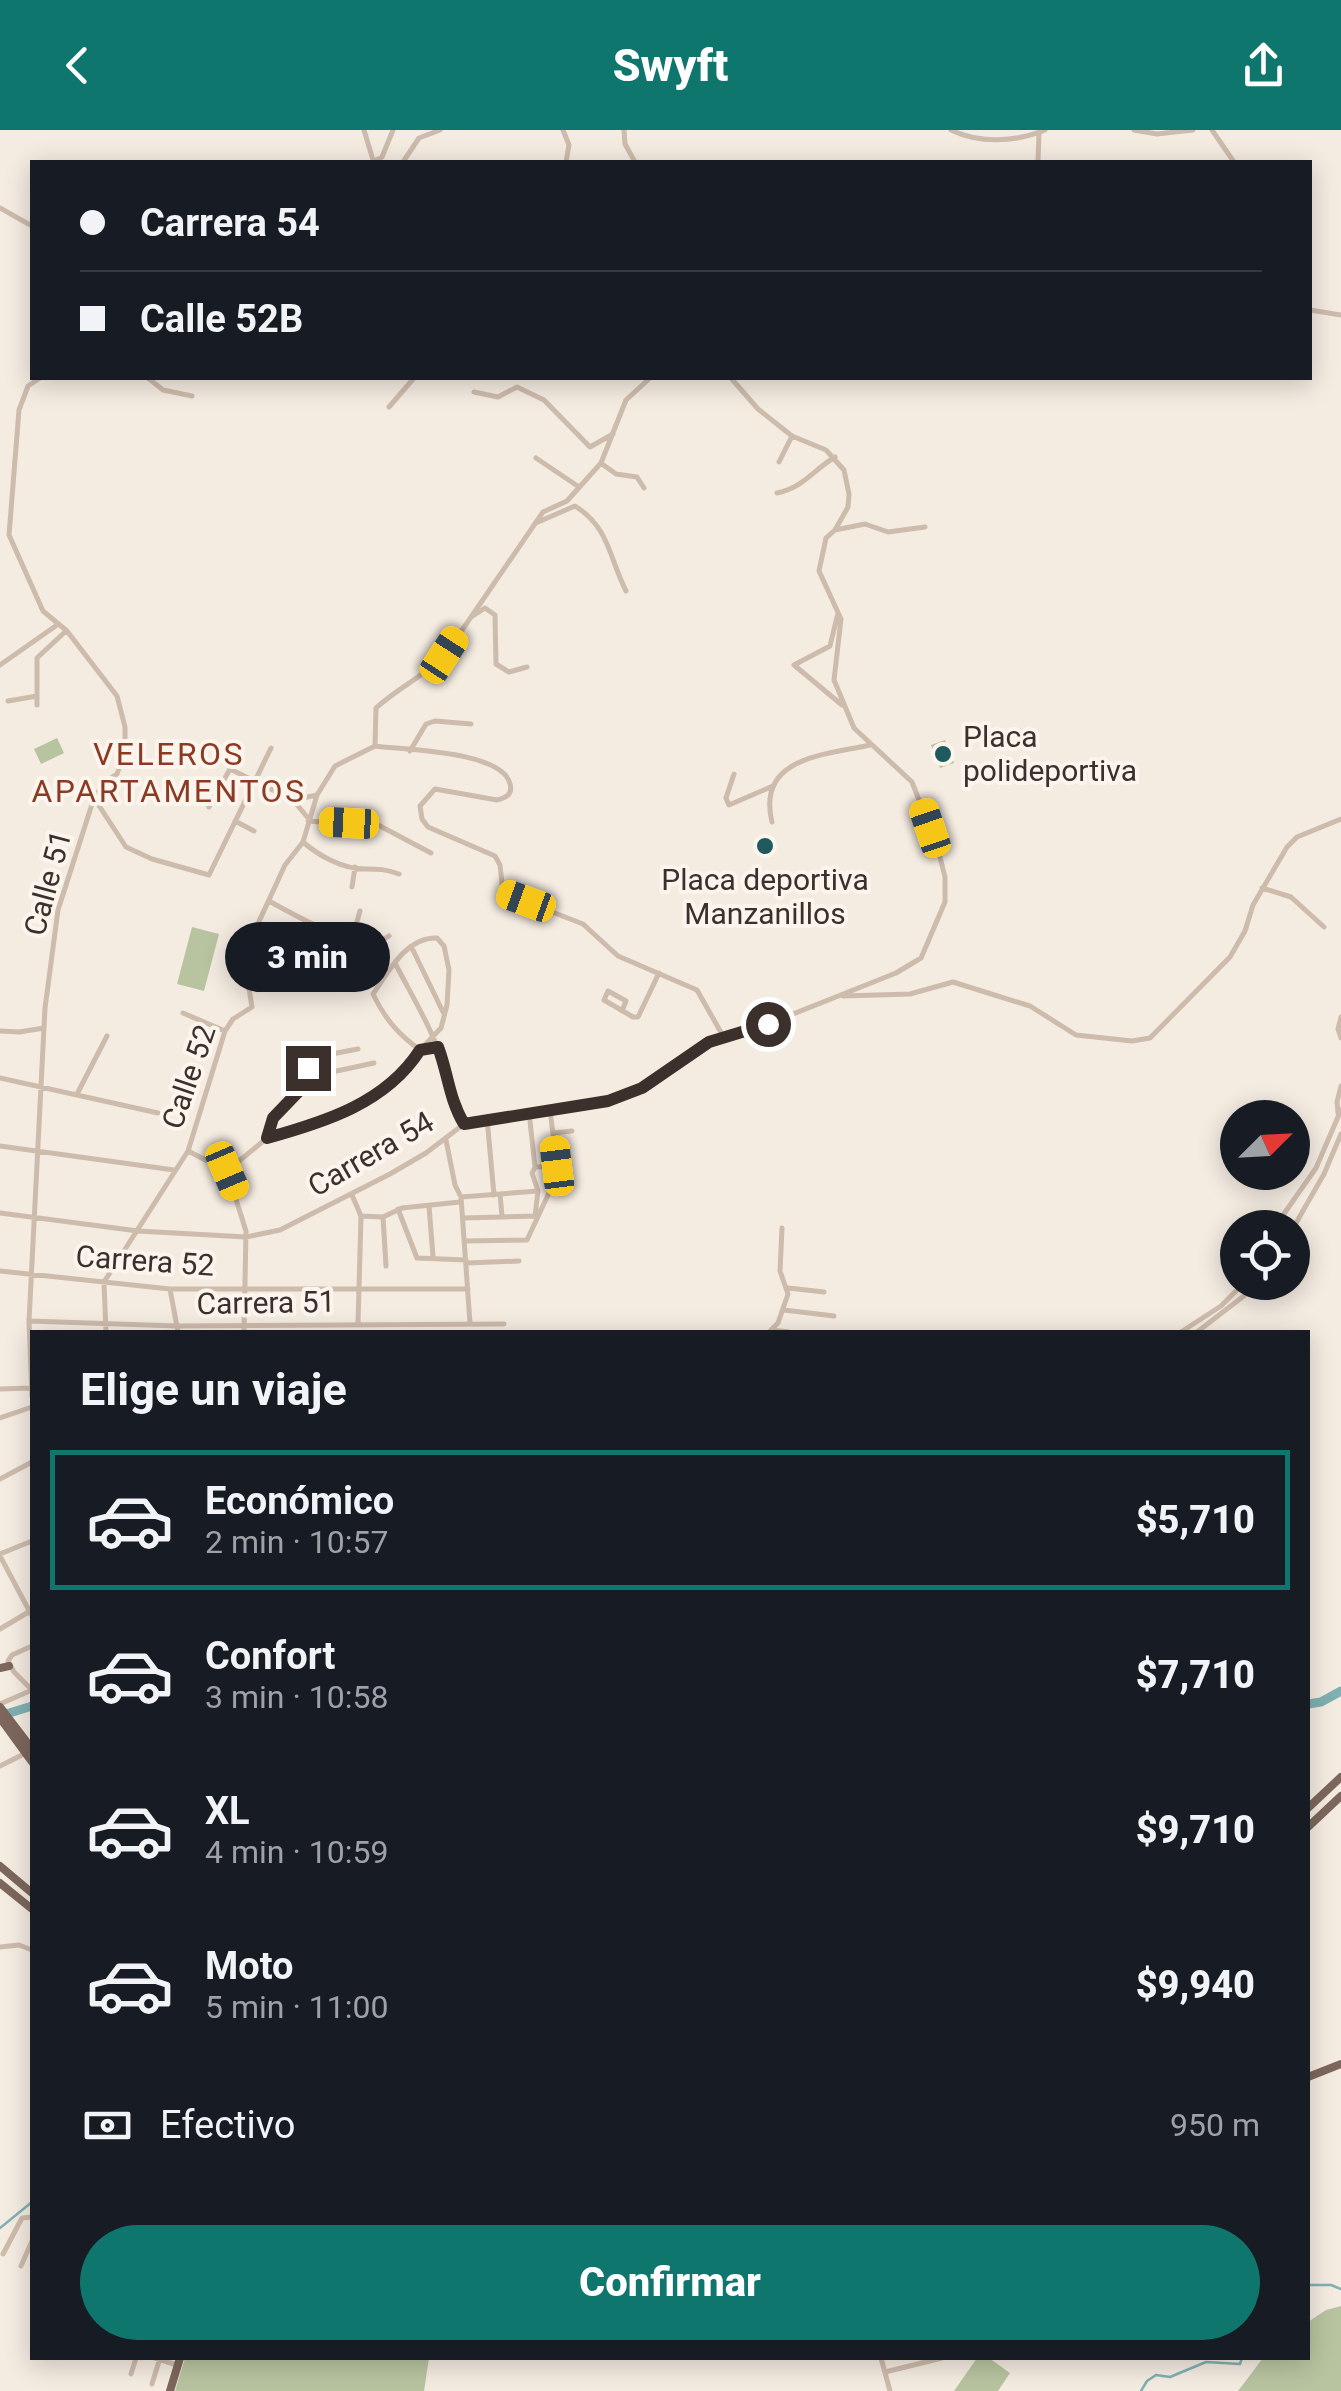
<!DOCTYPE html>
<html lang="es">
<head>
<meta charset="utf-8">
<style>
  :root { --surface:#171b24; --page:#242831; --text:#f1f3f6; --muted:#9ea1a6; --line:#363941; --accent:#0f766e }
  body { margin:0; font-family:Roboto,sans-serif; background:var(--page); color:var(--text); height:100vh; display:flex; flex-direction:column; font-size:38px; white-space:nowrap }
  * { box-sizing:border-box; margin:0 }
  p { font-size:32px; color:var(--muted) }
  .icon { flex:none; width:55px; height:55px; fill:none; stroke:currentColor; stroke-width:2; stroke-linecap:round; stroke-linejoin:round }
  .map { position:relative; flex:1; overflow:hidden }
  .panel { position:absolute; left:30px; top:1200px; width:1280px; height:1030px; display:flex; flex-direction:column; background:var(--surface); border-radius:0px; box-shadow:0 5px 25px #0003 }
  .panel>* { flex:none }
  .banner { position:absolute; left:30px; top:30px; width:1282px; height:220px; border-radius:0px; box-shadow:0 5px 25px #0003; display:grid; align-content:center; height:220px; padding:0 50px; background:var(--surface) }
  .needle { width:65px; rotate:66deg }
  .fabs { position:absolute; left:1220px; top:970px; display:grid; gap:20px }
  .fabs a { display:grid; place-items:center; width:90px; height:90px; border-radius:50%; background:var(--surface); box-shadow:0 5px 25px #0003; font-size:50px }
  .end { position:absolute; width:45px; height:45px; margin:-22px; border:12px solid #3b302b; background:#fff; box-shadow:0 0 0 5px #fff }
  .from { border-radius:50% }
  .bubble { position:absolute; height:70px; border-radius:35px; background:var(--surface); box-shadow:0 5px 25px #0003; font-size:32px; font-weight:800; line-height:70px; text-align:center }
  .car { position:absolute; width:30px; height:60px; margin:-30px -15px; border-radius:12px; box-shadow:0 0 8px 2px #0007; background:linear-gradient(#f5c518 24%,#345 0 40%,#f5c518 0 76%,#345 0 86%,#f5c518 0) }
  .banner b { display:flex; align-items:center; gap:35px; height:95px; font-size:38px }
  .banner b+b { border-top:2px solid var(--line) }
  .banner i { width:25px; height:25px; background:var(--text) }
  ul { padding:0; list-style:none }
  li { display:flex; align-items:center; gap:30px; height:140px; margin:0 20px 15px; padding:0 30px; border:5px solid transparent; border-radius:0px }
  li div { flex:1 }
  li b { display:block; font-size:38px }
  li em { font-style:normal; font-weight:800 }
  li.on { border-color:var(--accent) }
  li>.icon { width:90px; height:90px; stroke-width:1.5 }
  h2 { padding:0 50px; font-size:45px; line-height:120px }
  .pay { display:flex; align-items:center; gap:25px; height:110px; padding:0 50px; font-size:38px }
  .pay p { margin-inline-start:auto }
  .cta { display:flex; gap:20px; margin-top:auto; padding:20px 50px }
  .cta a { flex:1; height:115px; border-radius:60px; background:var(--accent); color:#fff; font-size:40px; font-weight:800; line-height:115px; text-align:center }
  header { display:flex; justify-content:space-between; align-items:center; height:130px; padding:0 50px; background:var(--accent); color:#fff; font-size:45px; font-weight:800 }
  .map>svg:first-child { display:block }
</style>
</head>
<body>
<header><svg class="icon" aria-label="back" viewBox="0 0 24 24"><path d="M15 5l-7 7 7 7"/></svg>Swyft<svg class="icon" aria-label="share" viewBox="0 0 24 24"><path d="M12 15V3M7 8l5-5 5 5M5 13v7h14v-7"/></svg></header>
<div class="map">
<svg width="1341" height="2261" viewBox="0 0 1341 2261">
  <rect width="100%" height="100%" fill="#f4ebe1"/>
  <path fill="#b8c4a0" d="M57,608l7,15 -23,11 -7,-15z
    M945,610l9,23 -14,5 -9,-23z
    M192,797l27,7 -15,57 -27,-7z
    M1341,2176v85h-103l25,-33h45v-36l18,-12z
    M185,2228h244l-5,33h-249z
    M977,2228h12l21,15 -12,18h-44z"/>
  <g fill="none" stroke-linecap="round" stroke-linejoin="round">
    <path stroke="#7fb0b2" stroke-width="2.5" d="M0,2098l32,-26
      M1308,2155h23l10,4
      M1141,2261l6,-10 9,-6 14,2 36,-15 34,2 2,-6"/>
    <path stroke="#7fb0b2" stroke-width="9" d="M1308,1574l13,-2 20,-11
      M0,1586l32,-10"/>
    <path stroke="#cdbbac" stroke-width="5" d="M364,0l9,30
      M563,0l6,15 -3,17
      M624,0l1,14 10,18
      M951,0c29,14 65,12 94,0
      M1134,0l23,4 36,-4
      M1212,0l22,32
      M373,32l9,-5 11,-27
      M403,32l16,-24 21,-8
      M1038,32l1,-29
      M0,78l32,18
      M1310,180l31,5
      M148,248l15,12 29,6
      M474,262l24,5 19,-10 27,13 46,47 23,-13
      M389,277l25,-29
      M536,328l43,29
      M779,332l13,-26
      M602,334l14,10 21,3 7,11
      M777,363c27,-6 35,-22 58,-36
      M538,392l37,-16c35,22 34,52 51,85
      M835,400l30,-6 23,8 37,-5
      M838,483l-8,33 -36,19 48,40
      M471,487l14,-9 10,7 1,49 13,8 18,-5
      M0,535l57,-40
      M8,571l29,-5
      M37,575v-47l29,-27
      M375,616c29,4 128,5 135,38 3,10 -4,14 -13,16l-62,-11 -15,17 2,13 6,8 67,29 5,9 3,28 80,31 35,32 79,34 26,46
      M375,616l1,-38c22,-20 48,-32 69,-53l98,-143 24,-11 34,-38 25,-63 24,-22
      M410,621l16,-27 9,-3 36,3
      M734,644l-8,24 3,7 44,-19
      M94,668l32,49 26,12 57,16 62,-127
      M293,670l24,-5
      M209,677l21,-38 63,31 15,18
      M235,691l19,10
      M308,691l72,5 51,27
      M772,692c-16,-65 53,-67 98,-77
      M303,712c16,14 40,27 62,27 13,0 21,0 34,5
      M352,757l3,-20
      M1262,758l29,9 33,30
      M269,771c26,14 94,55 120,35
      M352,809l8,-28
      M411,816l32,66
      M395,833c17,33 37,66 49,101 8,23 7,38 20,60
      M336,841l20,-31
      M843,866l67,-2 43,-12 77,24 46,29 56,6 18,-3 80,-81 15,-26 8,-26 34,-58 10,-10 44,-18
      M622,881l4,-10 -18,-10 -4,9 29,17h5l21,-44
      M183,883l42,18
      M1341,887l-3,12 3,9
      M0,901l19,1 25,-4
      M0,948l158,35
      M304,948l70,-15
      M77,964l30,-58
      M529,982l6,55 -3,6 6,18 -3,25
      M1338,983l-1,-11 4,-16
      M487,988l7,77
      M553,1003l19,-2
      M267,1008c10,-33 36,-43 43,-80l48,-9
      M446,1010l9,45 6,12 9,126
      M0,1016l174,24
      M188,1021l39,20
      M535,1037l22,-1 -7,-56
      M227,1041l40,-33 85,-28 54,-38 14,-22 21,-22 6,-23 2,-35 -5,-24 -7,-8c-31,-1 -48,33 -64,56 12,25 25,40 47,56l17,-3
      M227,1041l19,60 -2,101
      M500,1064l2,22
      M352,1065l9,21 -3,108
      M461,1067l77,-6
      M429,1076l4,51
      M398,1079l19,49 49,2
      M0,1083l138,18 108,6 34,-7 110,-56 36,-21 38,-29 27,-7 93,-11 51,-14 46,-28 28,-23 59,-17 128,-51 25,-15 24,-56v-25l-7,-28 -26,-67 -58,-54 -20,-48 7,-61 -22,-48 7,-33 9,-8 13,-23 1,-13 -5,-24 -18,-20 -34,-14 -34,-27 -27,-31
      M361,1086l22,1 19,-9 58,-6
      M383,1087l3,49
      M463,1088l72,-2
      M1274,1098l42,-60 25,-58
      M1292,1100l32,-56 17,-40
      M464,1111l63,-1 28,-60
      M467,1133l52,-2
      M0,1141l170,18h298
      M788,1158l36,4
      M170,1159l8,43
      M784,1180l50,6
      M29,1191l148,5 327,-2
      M772,1200l17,2
      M106,1202l-2,-50 84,-131 37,-120 8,-12 19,-12 -6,-37 10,-42 29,-63 18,-23 14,-47 18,-29 40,-20
      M769,1202l9,-9 10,-29 -8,-23 2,-43
      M1181,1202l40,-26 24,-24
      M1197,1202l65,-50
      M0,1259l32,-1
      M32,1267l-3,-76 16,-313 13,-98 36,-112 12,-17 11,-7 8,-22v-25l-8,-31 -50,-65 -24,-20 -34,-76 10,-125 9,-24 12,-8
      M0,1288l32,-11
      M0,1349l32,-17
      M0,1424l32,-13
      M0,1426l32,60
      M0,1499l32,-19
      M32,1560l-18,-18 -6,-11 4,-6 20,-9
      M0,1574l32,-14
      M0,1636l26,-13
      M0,1817l19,-2 13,5
      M3,2124l19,-36 10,-1
      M21,2136l11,-25
      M155,2228l22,7
      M881,2228l9,33
      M885,2242l57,-14
      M131,2244l5,-16
      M152,2254l8,-26"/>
    <path stroke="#7d675c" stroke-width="8" d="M0,1538l9,-2
      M0,1577l32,42
      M0,1588l32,44
      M1308,1678l33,-31
      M1308,1697l33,-31
      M0,1736l32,27
      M0,1753l32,26
      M1308,1947l33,-13
      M170,2261l10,-33"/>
  </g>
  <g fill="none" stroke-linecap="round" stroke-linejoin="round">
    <path stroke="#3b302b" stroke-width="12" d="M308,938l-9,23 -26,27 -6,20c58,-16 119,-35 153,-88l18,-3c10,26 11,52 26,77l144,-23 34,-13 67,-46 59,-18"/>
  </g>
  <g fill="#1f5a5e" stroke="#fbf5ee" stroke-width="4">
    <circle cx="943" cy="624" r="10"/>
    <circle cx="765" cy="716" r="10"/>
  </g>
  <g text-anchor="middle" stroke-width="8" stroke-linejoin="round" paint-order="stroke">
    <g font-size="30" fill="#3b302b" stroke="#fbf5ee" text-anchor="start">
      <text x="963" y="617">Placa<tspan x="963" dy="34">polideportiva</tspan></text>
      <text x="765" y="760" text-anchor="middle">Placa deportiva<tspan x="765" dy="34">Manzanillos</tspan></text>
    </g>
    <g font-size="30" fill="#3b302b" stroke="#fbf5ee">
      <text transform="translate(48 753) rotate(-75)" y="10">Calle 51</text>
      <text transform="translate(189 947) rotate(-71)" y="10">Calle 52</text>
      <text transform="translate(371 1024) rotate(-30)" y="10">Carrera 54</text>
      <text transform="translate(145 1131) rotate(4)" y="10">Carrera 52</text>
      <text transform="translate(266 1173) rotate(-1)" y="10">Carrera 51</text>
    </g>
    <g font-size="32" letter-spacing="2.5" fill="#8c3b22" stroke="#fbf5ee">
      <text x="169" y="635">VELEROS<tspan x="169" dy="37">APARTAMENTOS</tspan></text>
    </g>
  </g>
</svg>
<div class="fabs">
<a><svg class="needle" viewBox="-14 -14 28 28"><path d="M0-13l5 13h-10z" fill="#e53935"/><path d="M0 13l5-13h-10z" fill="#9ea1a6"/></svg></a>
<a><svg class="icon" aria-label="locate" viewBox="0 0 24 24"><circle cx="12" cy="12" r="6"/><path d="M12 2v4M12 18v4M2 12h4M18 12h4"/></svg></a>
</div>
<i class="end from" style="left:768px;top:894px"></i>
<i class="end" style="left:308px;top:938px"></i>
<div class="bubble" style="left:225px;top:792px;width:165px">3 min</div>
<i class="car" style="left:444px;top:525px;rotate:33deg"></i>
<i class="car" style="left:349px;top:693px;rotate:273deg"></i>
<i class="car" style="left:930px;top:698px;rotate:341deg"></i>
<i class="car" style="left:526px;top:771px;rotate:290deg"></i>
<i class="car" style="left:557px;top:1036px;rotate:353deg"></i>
<i class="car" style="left:227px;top:1041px;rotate:157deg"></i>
<div class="banner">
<b><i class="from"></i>Carrera 54</b>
<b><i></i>Calle 52B</b>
</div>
<section class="panel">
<h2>Elige un viaje</h2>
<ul>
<li class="on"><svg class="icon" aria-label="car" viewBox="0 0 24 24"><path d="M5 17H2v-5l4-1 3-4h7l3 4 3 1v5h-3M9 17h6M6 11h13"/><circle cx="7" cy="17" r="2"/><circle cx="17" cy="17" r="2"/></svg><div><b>Económico</b><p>2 min · 10:57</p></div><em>$5,710</em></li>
<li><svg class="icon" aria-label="car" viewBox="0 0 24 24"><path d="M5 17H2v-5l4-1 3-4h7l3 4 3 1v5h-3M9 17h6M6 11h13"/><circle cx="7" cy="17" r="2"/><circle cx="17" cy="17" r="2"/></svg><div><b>Confort</b><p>3 min · 10:58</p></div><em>$7,710</em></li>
<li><svg class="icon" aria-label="car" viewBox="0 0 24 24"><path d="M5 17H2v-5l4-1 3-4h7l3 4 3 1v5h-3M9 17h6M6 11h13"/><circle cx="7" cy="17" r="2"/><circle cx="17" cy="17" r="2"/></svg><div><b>XL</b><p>4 min · 10:59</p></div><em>$9,710</em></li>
<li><svg class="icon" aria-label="car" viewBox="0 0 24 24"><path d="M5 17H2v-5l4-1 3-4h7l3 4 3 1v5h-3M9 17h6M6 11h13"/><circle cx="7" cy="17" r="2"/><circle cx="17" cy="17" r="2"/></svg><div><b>Moto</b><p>5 min · 11:00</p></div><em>$9,940</em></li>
</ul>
<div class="pay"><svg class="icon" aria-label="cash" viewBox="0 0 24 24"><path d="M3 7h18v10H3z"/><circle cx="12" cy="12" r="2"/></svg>Efectivo<p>950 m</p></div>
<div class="cta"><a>Confirmar</a></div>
</section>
</div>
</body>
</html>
